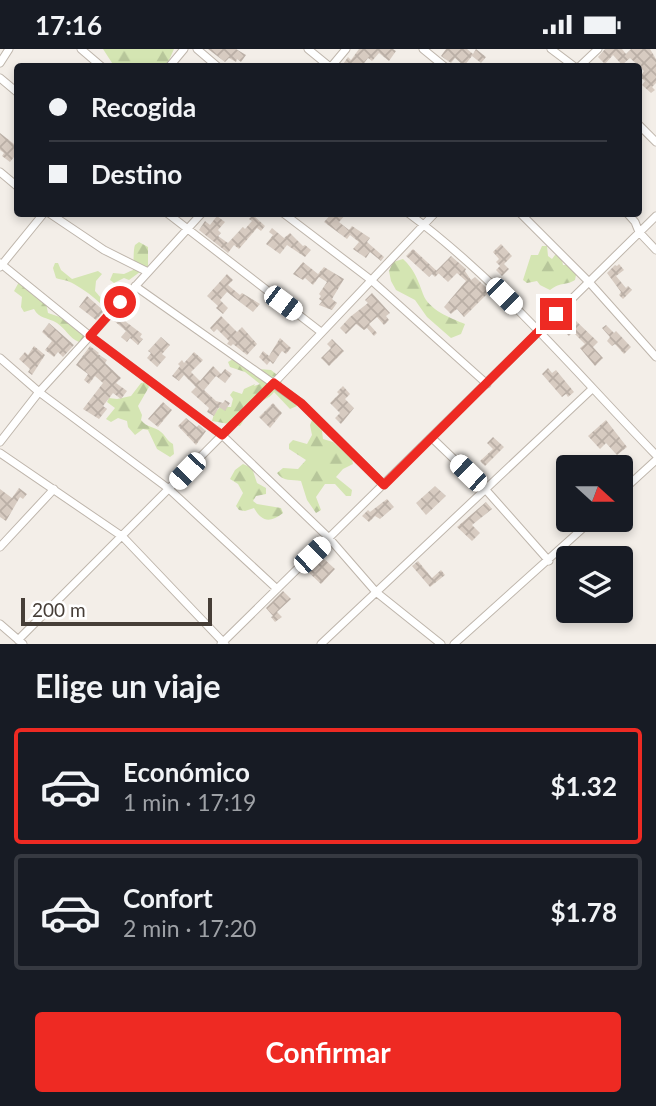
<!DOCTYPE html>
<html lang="es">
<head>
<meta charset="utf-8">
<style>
  :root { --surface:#171b24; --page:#20242c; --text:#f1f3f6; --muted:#9ea1a6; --line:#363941; --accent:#ee2a23 }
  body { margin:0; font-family:Lato,sans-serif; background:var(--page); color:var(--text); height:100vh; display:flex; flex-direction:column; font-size:26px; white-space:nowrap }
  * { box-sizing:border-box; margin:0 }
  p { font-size:23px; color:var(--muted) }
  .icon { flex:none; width:38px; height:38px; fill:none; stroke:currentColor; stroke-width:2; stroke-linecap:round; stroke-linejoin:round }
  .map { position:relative; height:595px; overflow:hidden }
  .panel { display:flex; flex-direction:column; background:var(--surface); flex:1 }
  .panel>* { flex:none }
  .top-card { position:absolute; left:14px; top:14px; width:628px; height:154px; border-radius:7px; box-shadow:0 4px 10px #0003; display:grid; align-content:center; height:154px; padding:0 35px; background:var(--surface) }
  .needle { width:46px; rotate:111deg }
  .buttons { position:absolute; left:556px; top:406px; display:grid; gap:14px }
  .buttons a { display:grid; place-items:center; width:77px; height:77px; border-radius:7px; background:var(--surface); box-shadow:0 4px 10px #0003; font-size:35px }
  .scale { position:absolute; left:21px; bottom:18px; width:191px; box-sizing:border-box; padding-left:7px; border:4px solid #463e37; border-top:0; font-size:19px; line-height:24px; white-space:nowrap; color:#463e37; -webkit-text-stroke:5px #fff; paint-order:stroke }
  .end { position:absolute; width:32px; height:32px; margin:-16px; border:9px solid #ee2a23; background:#fff; box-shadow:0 0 0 4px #fff }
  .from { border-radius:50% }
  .car { position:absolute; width:21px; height:42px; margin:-21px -10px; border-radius:9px; box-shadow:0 0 5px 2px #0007; background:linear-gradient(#fff 24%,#345 0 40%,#fff 0 76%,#345 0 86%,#fff 0) }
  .top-card b { display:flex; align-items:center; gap:24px; height:66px; font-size:26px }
  .top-card b+b { border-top:2px solid var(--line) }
  .top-card i { width:18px; height:18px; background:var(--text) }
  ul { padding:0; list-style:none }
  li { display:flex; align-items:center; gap:21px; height:116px; margin:0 14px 10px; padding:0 21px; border:4px solid var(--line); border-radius:7px }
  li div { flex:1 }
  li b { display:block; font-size:26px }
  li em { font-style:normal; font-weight:700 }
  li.current { border-color:var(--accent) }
  li>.icon { width:63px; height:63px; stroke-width:1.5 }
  h2 { padding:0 35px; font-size:32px; line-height:84px }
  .button { display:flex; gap:14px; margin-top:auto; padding:14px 35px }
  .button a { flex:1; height:80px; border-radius:7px; background:var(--accent); color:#fff; font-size:28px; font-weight:700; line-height:80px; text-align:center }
  .status { display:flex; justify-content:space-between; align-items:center; height:49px; padding:0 35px; background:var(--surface); direction:ltr }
  .status svg { height:19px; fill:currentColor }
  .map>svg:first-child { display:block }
</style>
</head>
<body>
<div class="status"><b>17:16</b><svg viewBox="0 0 49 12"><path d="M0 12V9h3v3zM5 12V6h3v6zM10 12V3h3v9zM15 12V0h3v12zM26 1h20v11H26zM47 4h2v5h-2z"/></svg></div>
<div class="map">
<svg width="656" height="595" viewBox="0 0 656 595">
  <defs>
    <pattern id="forest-firs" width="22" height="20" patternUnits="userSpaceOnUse" patternTransform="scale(1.75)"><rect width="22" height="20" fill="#d4e5b2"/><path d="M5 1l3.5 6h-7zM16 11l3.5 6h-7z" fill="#b7c69a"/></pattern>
    <pattern id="building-cross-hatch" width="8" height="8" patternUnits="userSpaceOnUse" patternTransform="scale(1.75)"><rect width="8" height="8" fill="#d7cbc1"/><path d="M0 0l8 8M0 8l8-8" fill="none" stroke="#baafa6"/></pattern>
  </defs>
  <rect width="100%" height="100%" fill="#f3eee8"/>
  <path fill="url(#forest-firs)" d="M103,0h71l-8,18 -52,-1z
    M139,193l9,5v19l-19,14 -5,-2 -10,5 -4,-3 3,-7 11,1 9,-4c1,-7 0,-20 2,-25z
    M542,197h5l1,10 4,3 3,-4h6l2,10h5l9,5 -2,10c-10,6 -13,1 -25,10l-10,-5 -3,-4 -10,2 -4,-3 8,-25h7z
    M403,210c11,10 15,21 20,35 6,16 27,24 42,30l-4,10 -10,4 -24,-21 -12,-17 -19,-10 -5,-9 -2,-10 4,-9z
    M55,214h3l3,7 11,9 26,-8 4,3 -6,7 -1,10 12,14h-5c-9,-9 -19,-16 -28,-21 -6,-4 -13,-4 -18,-6l-3,-10z
    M19,233l15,14 12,7 2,10 15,5 23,16 -2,5 -5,3c-10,-4 -13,-13 -22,-19 -10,-6 -18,-4 -23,-14l-10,3 -3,-5 1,-10 -8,-6z
    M233,310l26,10 12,1 10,8 1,8 15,20 -7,3 -16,-17c-6,9 -18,9 -25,18 -4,4 -5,11 -9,16l-28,-5 2,-7 6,-7h11l2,-8 -3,-4 3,-4 9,3 2,-5 11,-5 -1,2 6,-2 -15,-12 -15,-5 -2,-5z
    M146,333l3,5 -11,19 4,9 -1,5c6,8 13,6 20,12 5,4 5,8 12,12l1,10 -4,3 -13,-8 -9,-19 -5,-1 -8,6 -7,-8 -1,-6 -9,-3 -7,4 -5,-3 9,-11 -8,-6 2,-4 8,1 14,-3 10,-13z
    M317,370l4,4 2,16 10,3 19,17 1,5 -10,5 -7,8 16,13 -1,6h-5l-11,-12h-10l-9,13 5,13 -5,3 -9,-13 -6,-19c-9,-2 -18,1 -24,-8l6,-5 15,1 8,-9 -17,-11v-5l4,-4 14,4 5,-9 -2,-10 2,-5z
    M243,415l9,4 5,15 9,5v6l-10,2 -3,5 4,3 24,4 2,5c-13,10 -21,9 -29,-5l-9,3 -6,-1 -3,-4 7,-13 -5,-9 -8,-5 5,-9z"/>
  <path fill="url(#building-cross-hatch)" d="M208,0h28l10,6 -5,7 -4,-3 -1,3 -7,-4 -4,4z
    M359,0h34l3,2 -7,10 -10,-8 -7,8 -4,-3 -7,9h-20l7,-10 3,3z
    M446,0h21l6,5 3,-5 10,8 -5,6 -9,-7 -8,10 -9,-8 -4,5 -10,-7z
    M605,0h17l4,5 5,-5h19l6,10v24l-4,4 3,3 -4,3 -9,-8 3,-4 -5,-4 4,-6 -14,-13 -8,7 -9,-10 -8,9 -7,-7z
    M0,84l14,11 4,-4v12l-8,10 -8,-6 2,-3 -4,-3z
    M332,164h15l-8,9 10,8 3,-4 18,12 -3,4 17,15 -3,4 -11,-9 -4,6 -13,-9 6,-7 -9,-7 -3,4 -23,-17z
    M253,166l12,11 -4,5 -4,-3 -18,21 -5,-4 -6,8 -29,-23 6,-9 5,4 7,-9 8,6 -7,8 3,3 -3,3 10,7 15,-16 2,2 7,-8 -3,-2z
    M272,179l12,10 6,-5 13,13 2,-1 6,5 -6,7 -18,-12 -7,9 -14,-10 7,-9 -4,-3z
    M501,195l11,12 -8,8 5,5 -7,7 -6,-6 4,-4 -4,-4 3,-3 -6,-7z
    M413,200l26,24 -4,4 -3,-3 -3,3 -23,-21z
    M451,207l15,13 -1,2 6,9 4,-3 15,14 -26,26 -7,-8 -6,5 -7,-7 22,-26 -9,-8 -9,9 -12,-11z
    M303,213l15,12 6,-7 20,12 -12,20 5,4 -5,7 -13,-5 3,-4 -3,-2 2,-3 -2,-2 8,-12 -8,-5 -6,8 -8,-7 -2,2 -10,-6z
    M619,215l5,6 -8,6 10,12 2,-2 4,4 -9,9 -4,-4 2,-3 -14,-19 8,-8 2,1z
    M227,225l6,6 -5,5 12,10 2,-2 18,11 -7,8 -26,-20 -7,8 8,8 -5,6 -7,-6 2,-2 -11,-10z
    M372,244l18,20 -4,3 3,4 -5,5 -7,-8 -8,7 8,9 -3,3 -7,-8 -3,2 -8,-6 -10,10 -6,-6 10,-11 18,-14 -3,-3z
    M87,247l17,15 -8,9 -17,-13z
    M117,266l25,19 -2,3 3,2 -5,6 -8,-7 -3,4 -6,-5 5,-6 -13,-11z
    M221,267l16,16 5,-5 15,17 -10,11 -14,-11 -2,2 -4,-2 2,-3 -12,-12 -3,3 -4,-4z
    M575,271l23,22 -5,5 10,11 -8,8 -15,-18 5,-4 -12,-12 -4,4 -5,-5 -4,3 -5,-6 5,-5 5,6z
    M49,274l25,22 -11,12 -5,-5 -4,5 -9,-7 7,-9 -10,-9z
    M606,276l8,8 2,-2 15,16 -7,7 -9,-10 -3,2 -5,-5 3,-4 -8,-9z
    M161,288l9,8 -8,9 4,3 -9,10 -10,-9 4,-5 -3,-2z
    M280,289l11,10 -5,6 -4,-3 -9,13 -3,-3 -3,4 -8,-8 4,-6 6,5z
    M332,290l12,12 -15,15 -8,-8 10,-10 -4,-4z
    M34,297l11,9 -13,20 -4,-3 2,-3 -11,-10 6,-7 3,3z
    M90,297l9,7 -1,1 9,6 -2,3 16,15 -5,5 11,8 -6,8 -8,-6 -10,13 4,3 -8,10 -16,-10 20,-26 -8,-7 -6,8 -5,-4 4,-6 -12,-9z
    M194,303l9,8 -12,12 9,9 13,-15 8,8 4,-5 7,5 -7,9 -9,-7 -12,14 12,11 7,2 2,-3 5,3 -5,8 -6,-4 -5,9 -7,-4 2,-4 -18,-16 5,-5 -12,-12 -5,6 -7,-5 8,-10 -2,-2 4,-4 2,3z
    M548,319l4,5 4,-3 18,22 -6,5 -2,-3 -4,3 -20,-23z
    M343,337l7,8 -5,5 9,9 -13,16 -6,-6 5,-5 -10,-10 9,-9 -2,-2z
    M163,353l9,8 -14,17 -10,-8z
    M273,354l9,10 -12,15 -11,-11z
    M186,369l11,9 2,-2 7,6 -10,14 -18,-19z
    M606,371l21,27 -10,8 -11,-12 -6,6 -12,-13z
    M493,388l11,10 -19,19 -5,-5 13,-12 -6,-6z
    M435,437l11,10 -20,19 -10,-12z
    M19,439l8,6 -4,5 -3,-2 -14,24 -6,-4v-28l12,9z
    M387,450l7,8 -14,12 -5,-3 -6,6 -7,-6 6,-6 2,2z
    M486,453l6,7 -20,16 8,8 -8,8 -15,-14z
    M322,508l13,12 -14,15 -14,-13z
    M418,512l14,17 9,-8 4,5 -15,12 -18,-21z
    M283,542l8,8 -14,13 5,5 -7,5 -4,-5 2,-1 -7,-8z"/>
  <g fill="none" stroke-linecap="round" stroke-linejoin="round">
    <defs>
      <path id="minor" d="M81,0l21,18
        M197,0l21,18
        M308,0l22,18
        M423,0l22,18
        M551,0l24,18
        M0,14l9,-14
        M169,18l15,-18
        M331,18l15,-18
        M579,18l19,-18
        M0,29l18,15
        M639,76l17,17
        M0,123l18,15
        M49,164l55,37 44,22
        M167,164l154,119
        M283,164l88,67 116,104
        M408,164c93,69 168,160 248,242
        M520,164l69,69 67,75
        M627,164l8,9 4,10 17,18
        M0,214l90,73 132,99 107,103 47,54 65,52
        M0,218l44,-54
        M135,237l166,117 83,82
        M0,309l39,34 130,97 108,100
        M432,389l54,52 63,71
        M0,393l39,-50 163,-179
        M0,404l123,84 102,107
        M621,443l35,-32
        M0,498l54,-58
        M0,575l23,20
        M18,591l256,-257 161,-170
        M221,595l435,-428
        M321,595l271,-255
        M454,595l138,-124"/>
    </defs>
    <use href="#minor" stroke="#beb5ab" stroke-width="9"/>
    <use href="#minor" stroke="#fff" stroke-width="7"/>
  </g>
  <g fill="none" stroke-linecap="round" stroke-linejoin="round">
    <path stroke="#ee2a23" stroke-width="9" d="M120,253l-30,34 132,99 52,-52 27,20 83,82 172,-171"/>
  </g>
</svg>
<div class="buttons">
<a><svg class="needle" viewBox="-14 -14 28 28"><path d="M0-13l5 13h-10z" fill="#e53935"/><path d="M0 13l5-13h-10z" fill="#9ea1a6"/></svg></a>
<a><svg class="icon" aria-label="layers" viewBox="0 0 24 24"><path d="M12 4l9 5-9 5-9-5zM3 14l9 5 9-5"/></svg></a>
</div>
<div class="scale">200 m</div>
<i class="end from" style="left:120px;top:253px"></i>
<i class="end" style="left:556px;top:265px"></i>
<i class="car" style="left:504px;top:247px;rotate:135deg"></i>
<i class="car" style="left:283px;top:254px;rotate:127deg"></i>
<i class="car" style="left:187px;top:422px;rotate:224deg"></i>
<i class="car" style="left:468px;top:424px;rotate:314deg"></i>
<i class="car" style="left:312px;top:506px;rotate:46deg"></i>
<div class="top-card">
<b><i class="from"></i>Recogida</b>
<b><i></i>Destino</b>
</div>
</div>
<section class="panel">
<h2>Elige un viaje</h2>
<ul>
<li class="current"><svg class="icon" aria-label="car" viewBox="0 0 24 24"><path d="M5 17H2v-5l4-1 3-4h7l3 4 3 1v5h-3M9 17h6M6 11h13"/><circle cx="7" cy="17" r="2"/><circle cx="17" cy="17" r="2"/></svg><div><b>Económico</b><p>1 min · 17:19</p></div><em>$1.32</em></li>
<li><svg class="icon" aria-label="car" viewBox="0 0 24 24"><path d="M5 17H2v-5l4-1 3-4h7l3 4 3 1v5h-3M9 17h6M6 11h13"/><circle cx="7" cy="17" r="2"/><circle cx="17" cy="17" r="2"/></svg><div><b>Confort</b><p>2 min · 17:20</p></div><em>$1.78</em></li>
</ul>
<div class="button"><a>Confirmar</a></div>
</section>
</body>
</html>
